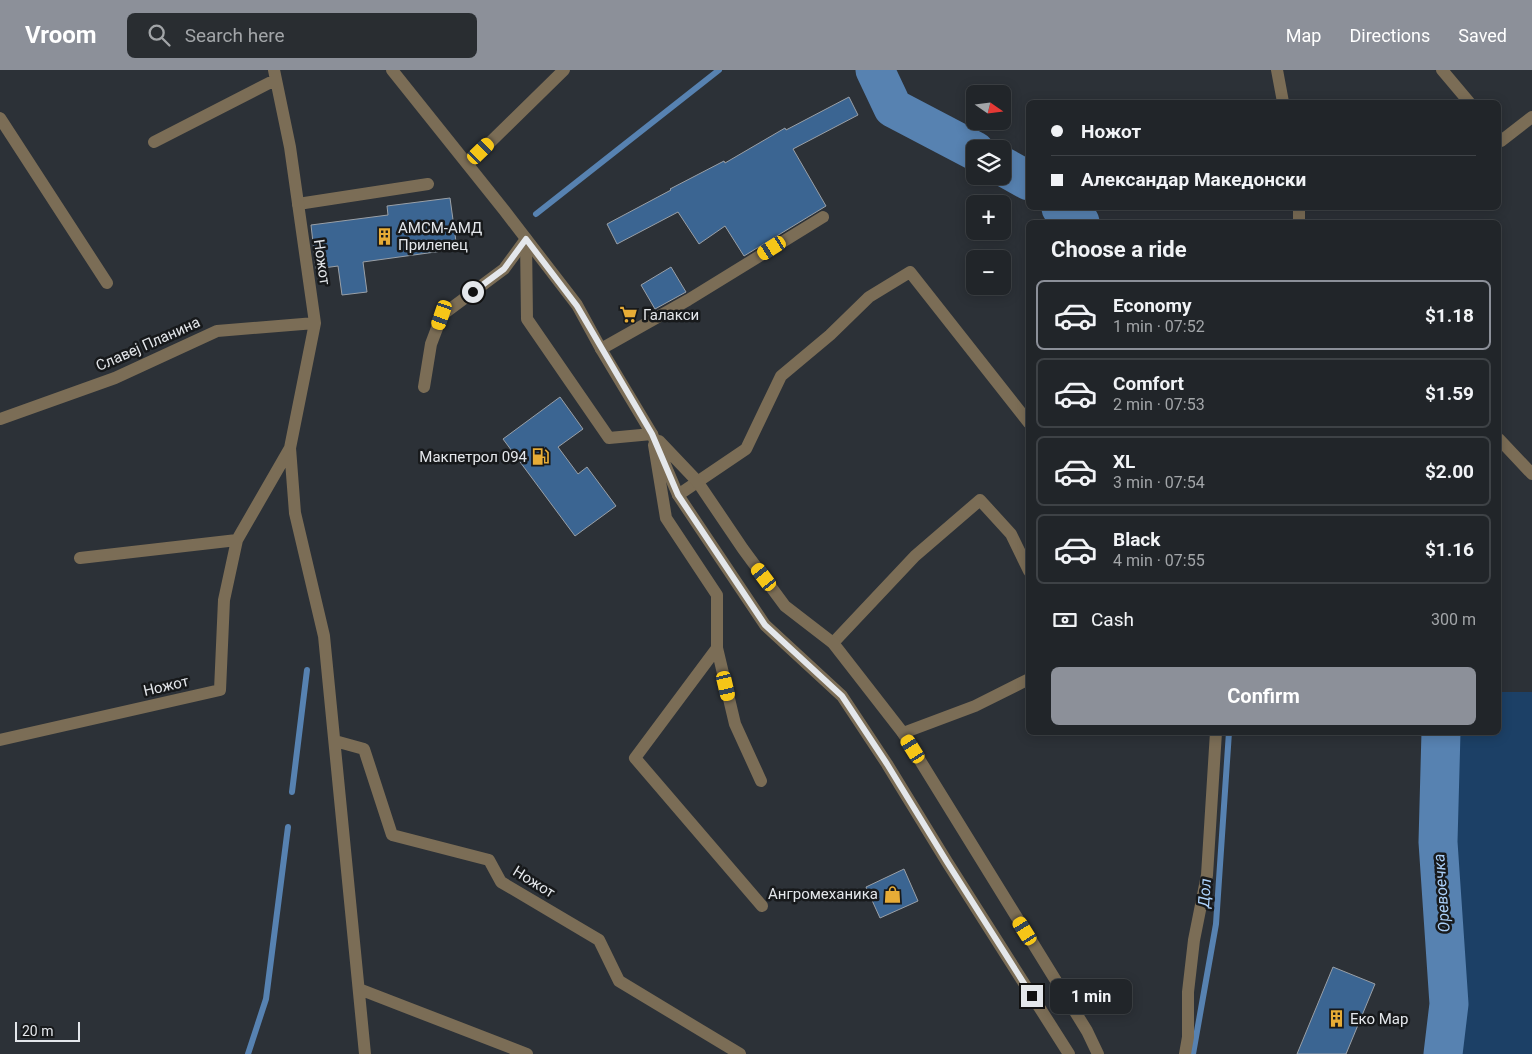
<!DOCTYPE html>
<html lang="en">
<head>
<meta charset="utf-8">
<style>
  :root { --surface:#212529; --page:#292d31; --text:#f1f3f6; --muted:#a2a5a8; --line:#3e4246; --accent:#8c9099 }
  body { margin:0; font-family:Roboto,sans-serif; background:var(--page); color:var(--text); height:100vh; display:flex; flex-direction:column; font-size:19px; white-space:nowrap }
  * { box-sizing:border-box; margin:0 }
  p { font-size:16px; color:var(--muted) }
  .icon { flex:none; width:28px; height:28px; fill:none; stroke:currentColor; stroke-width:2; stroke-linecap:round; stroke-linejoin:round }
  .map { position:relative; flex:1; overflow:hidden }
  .side { position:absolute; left:1026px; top:150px; width:475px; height:515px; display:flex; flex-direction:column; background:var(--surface); border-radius:8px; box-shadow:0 2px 12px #0003,0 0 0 1px var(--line) }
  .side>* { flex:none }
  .guide { position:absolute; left:1026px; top:30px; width:475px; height:110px; border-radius:8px; box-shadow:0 2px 12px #0003,0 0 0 1px var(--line); display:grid; align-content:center; height:110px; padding:0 25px; background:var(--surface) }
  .needle { width:32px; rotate:104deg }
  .tools { position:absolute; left:966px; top:15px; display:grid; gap:10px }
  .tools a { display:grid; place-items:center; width:45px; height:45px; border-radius:8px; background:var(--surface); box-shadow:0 2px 12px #0003,0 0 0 1px var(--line); font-size:25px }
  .scale { position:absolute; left:15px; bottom:12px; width:65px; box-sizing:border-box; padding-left:5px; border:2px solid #e4e7eb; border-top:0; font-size:14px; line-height:18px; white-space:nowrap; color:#e4e7eb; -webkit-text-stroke:4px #17191b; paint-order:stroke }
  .end { position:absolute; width:22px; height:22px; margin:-11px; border:6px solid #e4e7eb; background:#111; box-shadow:0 0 0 2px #111 }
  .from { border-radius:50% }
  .bubble { position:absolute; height:35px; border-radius:8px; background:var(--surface); box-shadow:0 2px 12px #0003,0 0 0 1px var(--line); font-size:16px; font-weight:700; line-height:35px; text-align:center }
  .car { position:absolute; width:15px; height:30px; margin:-15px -8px; border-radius:6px; box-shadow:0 0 4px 1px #0007; background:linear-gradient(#f5c518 24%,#345 0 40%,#f5c518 0 76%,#345 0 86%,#f5c518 0) }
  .guide b { display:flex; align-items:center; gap:18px; height:48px; font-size:19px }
  .guide b+b { border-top:1px solid var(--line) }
  .guide i { width:12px; height:12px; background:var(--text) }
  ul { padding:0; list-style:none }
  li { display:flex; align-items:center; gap:15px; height:70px; margin:0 10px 8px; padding:0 15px; border:2px solid var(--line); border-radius:8px }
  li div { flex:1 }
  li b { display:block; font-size:19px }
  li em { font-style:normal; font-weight:700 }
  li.selected { border-color:var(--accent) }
  li>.icon { width:45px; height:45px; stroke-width:1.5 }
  h2 { padding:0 25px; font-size:22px; line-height:60px }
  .pay { display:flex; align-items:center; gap:12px; height:55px; padding:0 25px; font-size:19px }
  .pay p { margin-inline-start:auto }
  .primary-button { display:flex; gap:10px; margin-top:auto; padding:10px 25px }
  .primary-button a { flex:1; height:58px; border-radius:8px; background:var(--accent); color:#fff; font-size:20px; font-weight:700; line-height:58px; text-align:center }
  header { display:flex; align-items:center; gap:30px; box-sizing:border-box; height:70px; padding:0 25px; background:var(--accent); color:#fff }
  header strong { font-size:24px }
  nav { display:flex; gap:28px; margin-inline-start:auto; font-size:18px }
  .search { width:350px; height:45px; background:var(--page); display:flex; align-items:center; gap:12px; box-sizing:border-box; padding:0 18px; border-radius:8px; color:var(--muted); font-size:19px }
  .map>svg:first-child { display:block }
</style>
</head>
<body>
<header>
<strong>Vroom</strong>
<div class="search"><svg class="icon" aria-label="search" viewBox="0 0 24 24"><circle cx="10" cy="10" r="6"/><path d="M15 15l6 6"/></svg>Search here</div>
<nav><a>Map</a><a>Directions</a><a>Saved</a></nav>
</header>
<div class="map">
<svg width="1532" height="984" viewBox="0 0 1532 984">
  <rect width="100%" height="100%" fill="#2c3137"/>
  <path fill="#1c4066" d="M1499,622h33v362h-89l6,-50 -11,-162 3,-109 58,-1z"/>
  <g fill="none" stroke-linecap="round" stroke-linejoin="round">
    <path stroke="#5782b1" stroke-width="6" d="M536,144l183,-144
      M292,722l15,-122
      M248,984l18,-55 22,-172
      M1193,984l23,-130 13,-192"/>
    <path stroke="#5782b1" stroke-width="39" d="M875,0l18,38 82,43
      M1002,96l27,15
      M1061,138l19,14
      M1441,662l-3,110 11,162 -6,50"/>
  </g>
  <path fill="#3b6592" stroke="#9aa0a7" d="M849,27l9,18 -65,34 33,57 -82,50 -19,-30 -26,18 -21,-32 -61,32 -10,-20 64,-34 -1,-1 54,-28 1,2 60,-35 1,2z
    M450,128l7,51 -94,13 4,30 -25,3 -4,-29 -22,3 -5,-44 77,-10 -1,-9z
    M671,197l15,25 -31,17 -14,-24z
    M560,327l23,32 -25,18 20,27 9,-7 29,39 -41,30 -72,-97z
    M904,799l14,32 -38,17 -14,-31z
    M1333,897l42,17 -29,70h-49z"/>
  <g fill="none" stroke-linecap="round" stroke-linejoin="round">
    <path stroke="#7b6d56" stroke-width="12" d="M298,134l130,-20
      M526,169l1,80 82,119 43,-4"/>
    <path stroke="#7b6d56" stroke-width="12" d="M274,0l16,77 25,176 -25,125 5,65 29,123 41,418
      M1277,0l6,32
      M1442,0l27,32
      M0,48l107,165
      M1499,68l2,3 31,-24
      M154,72l121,-62
      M468,94l96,-94
      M1299,138v14
      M601,279l87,-49 135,-83
      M424,317l7,-43 11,-29 62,-46 22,-30
      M0,349l115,-41 102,-47 98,-8
      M1499,369l33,35
      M654,375l12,73 51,77v53l18,76 26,57
      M678,425l68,-46 35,-73 49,-41 39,-38 41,-25 119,151
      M80,488l157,-18
      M833,573l82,-87 65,-56 31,34 18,37
      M717,578l-82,110 127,148
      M903,663l72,-27 54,-27
      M0,670l220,-50 4,-90 13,-60 53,-92
      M335,671l29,8 28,86 97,25 12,22 98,58 20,41 121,73
      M359,919l168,65
      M1185,984l3,-17v-45l6,-52 13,-65 9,-143"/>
    <path stroke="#7b6d56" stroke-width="12" d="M392,0l112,140 73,95 24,44 51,85 26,61 87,130 77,71 45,68 60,98 122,192
      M659,371l38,40 46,68 42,57 48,37 70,90 184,298 11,23"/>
  </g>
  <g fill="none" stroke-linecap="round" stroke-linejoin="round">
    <path stroke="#e4e7eb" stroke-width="6" d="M473,222l31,-23 22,-30 51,67 75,128 26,61 87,130 77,71 45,68 60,98 85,134"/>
  </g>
  <defs>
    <symbol id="building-bare" viewBox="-9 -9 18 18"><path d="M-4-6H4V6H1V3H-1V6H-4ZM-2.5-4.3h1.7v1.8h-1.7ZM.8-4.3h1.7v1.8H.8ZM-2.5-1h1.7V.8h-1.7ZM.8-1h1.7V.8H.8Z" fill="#e7ac36" stroke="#17191b" stroke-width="2.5" paint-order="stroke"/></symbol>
    <symbol id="supermarket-bare" viewBox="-9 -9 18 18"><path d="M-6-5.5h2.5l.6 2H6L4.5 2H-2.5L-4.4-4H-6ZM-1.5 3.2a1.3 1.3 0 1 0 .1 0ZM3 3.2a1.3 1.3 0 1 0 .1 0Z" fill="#e7ac36" stroke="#17191b" stroke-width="2.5" paint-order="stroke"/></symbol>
    <symbol id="fuel-bare" viewBox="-9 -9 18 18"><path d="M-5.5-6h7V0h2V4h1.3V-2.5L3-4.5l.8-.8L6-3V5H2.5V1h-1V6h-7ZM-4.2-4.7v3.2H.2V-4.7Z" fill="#e7ac36" stroke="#17191b" stroke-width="2.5" paint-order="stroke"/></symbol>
    <symbol id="shop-bare" viewBox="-9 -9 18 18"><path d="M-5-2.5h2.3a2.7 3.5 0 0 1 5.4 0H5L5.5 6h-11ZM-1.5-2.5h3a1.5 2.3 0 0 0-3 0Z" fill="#e7ac36" stroke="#17191b" stroke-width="2.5" paint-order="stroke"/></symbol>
  </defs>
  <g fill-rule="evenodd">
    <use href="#building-bare" x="372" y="154" width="25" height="25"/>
    <use href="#supermarket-bare" x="616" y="232" width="25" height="25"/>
    <use href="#fuel-bare" x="528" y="374" width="25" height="25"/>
    <use href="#shop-bare" x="880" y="812" width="25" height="25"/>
    <use href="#building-bare" x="1324" y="936" width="25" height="25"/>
  </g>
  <g text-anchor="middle" stroke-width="5" stroke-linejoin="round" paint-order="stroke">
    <g font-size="15" fill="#e4e7eb" stroke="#17191b" text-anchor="start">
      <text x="398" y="163">АМСМ-АМД<tspan x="398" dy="17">Прилепец</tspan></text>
      <text x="643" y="250">Галакси</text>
      <text x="527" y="392" text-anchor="end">Макпетрол 094</text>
      <text x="878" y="829" text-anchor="end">Ангромеханика</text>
      <text x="1350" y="954">Еко Мар</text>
    </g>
    <g font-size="15" fill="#e4e7eb" stroke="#17191b">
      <text transform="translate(322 192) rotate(82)" y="5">Ножот</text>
      <text transform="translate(148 274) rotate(-24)" y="5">Славеј Планина</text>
      <text transform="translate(166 616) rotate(-13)" y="5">Ножот</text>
      <text transform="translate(534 812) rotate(32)" y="5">Ножот</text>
    </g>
    <g font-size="16" font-style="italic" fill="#abd0f9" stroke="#17191b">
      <text transform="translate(1204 823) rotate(-86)" y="6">Дол</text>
      <text transform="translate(1441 823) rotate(-94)" y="6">Оревоечка</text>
    </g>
  </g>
</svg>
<div class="tools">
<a><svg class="needle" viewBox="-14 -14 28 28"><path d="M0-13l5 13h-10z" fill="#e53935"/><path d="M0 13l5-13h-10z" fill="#a2a5a8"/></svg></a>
<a><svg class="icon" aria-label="layers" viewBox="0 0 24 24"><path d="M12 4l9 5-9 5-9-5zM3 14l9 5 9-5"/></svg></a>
<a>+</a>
<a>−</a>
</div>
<div class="scale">20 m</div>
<i class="end from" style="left:473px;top:222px"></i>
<i class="end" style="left:1032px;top:926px"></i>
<div class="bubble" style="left:1050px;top:909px;width:82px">1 min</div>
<i class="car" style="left:481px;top:81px;rotate:46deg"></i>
<i class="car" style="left:772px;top:178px;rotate:238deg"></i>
<i class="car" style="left:442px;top:245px;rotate:199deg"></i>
<i class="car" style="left:764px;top:507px;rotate:323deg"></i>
<i class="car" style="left:726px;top:616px;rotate:167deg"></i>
<i class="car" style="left:913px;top:679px;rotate:328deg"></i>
<i class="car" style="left:1025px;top:861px;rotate:328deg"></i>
<div class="guide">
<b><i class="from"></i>Ножот</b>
<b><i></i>Александар Македонски</b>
</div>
<section class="side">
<h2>Choose a ride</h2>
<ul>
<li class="selected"><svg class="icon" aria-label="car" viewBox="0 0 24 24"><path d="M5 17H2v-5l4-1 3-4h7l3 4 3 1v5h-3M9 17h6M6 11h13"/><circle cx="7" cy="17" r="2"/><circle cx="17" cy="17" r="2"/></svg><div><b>Economy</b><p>1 min · 07:52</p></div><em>$1.18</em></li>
<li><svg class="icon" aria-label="car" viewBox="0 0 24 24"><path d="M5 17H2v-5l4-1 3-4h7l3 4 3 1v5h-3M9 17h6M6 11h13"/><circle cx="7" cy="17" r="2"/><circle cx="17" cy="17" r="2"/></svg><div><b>Comfort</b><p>2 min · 07:53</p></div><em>$1.59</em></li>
<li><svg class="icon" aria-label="car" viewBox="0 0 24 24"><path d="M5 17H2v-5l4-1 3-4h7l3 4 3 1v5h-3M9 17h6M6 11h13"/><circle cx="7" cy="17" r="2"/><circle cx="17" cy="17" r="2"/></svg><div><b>XL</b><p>3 min · 07:54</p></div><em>$2.00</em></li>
<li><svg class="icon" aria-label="car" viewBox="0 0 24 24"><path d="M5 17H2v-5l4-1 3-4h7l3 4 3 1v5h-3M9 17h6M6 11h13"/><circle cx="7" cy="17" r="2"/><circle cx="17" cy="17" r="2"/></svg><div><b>Black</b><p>4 min · 07:55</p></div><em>$1.16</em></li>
</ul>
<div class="pay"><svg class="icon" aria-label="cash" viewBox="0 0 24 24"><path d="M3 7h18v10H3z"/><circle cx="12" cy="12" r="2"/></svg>Cash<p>300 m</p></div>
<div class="primary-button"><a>Confirm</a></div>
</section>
</div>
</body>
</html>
